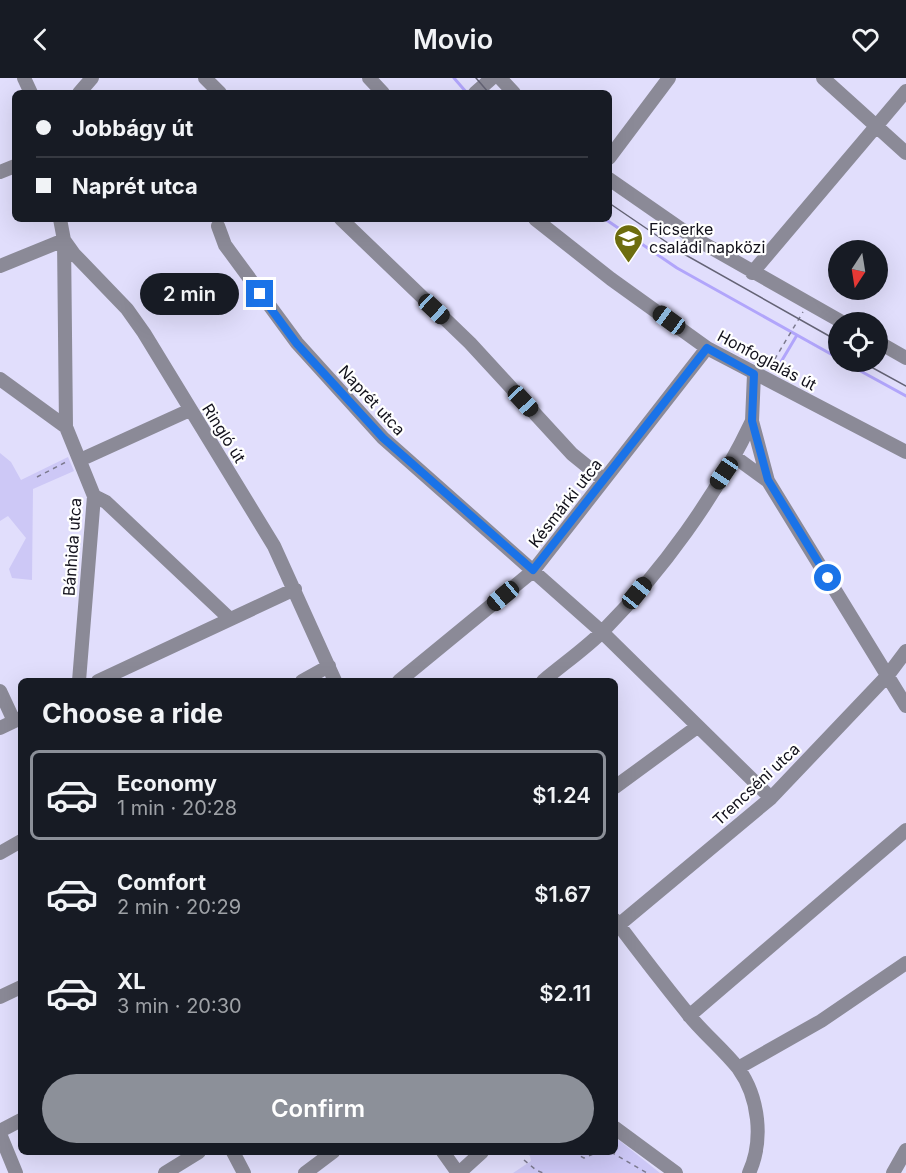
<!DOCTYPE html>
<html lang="en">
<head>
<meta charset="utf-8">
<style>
  :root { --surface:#171b24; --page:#20242c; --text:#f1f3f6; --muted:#9ea1a6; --line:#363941; --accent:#8c9099 }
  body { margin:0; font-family:Inter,sans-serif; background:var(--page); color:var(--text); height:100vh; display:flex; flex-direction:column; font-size:22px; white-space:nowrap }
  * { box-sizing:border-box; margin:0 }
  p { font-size:20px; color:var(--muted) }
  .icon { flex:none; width:33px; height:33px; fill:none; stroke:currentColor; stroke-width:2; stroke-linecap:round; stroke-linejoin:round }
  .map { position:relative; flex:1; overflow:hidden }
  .drawer { position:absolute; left:18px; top:600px; width:600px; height:477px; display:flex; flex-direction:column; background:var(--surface); border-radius:9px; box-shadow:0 6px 24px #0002 }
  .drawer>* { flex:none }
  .guide { position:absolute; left:12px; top:12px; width:600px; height:132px; border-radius:9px; box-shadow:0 6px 24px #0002; display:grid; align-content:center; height:132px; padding:0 24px; background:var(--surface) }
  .needle { width:39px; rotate:192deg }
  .fabs { position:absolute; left:828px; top:162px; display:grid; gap:12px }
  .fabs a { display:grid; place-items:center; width:60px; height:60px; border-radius:50%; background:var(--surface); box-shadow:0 6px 24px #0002; font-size:30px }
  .end { position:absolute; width:27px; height:27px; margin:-14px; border:8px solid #1a73e8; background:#fff; box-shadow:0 0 0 3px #fff }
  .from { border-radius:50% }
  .bubble { position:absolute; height:42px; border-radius:21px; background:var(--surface); box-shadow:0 6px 24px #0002; font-size:20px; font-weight:600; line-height:42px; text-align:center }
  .car { position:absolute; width:18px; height:36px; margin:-18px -9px; border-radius:8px; box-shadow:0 0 4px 2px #0007; background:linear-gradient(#222 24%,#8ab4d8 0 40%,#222 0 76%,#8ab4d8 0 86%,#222 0) }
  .guide b { display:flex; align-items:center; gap:21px; height:57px; font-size:22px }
  .guide b+b { border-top:2px solid var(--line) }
  .guide i { width:15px; height:15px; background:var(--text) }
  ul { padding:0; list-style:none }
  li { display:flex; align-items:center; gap:18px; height:90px; margin:0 12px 9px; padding:0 12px; border:3px solid transparent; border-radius:9px }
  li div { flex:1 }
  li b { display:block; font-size:22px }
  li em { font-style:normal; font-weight:600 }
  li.current { border-color:var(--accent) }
  li>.icon { width:54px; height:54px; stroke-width:1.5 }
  h2 { padding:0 24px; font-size:27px; line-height:72px }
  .cta { display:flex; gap:12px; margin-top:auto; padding:12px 24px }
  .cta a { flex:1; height:69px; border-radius:36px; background:var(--accent); color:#fff; font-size:24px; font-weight:600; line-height:69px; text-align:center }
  header { display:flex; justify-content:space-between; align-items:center; height:78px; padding:0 24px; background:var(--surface); font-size:27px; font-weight:600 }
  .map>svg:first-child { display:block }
</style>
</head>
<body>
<header><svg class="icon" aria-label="back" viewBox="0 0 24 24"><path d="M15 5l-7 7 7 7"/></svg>Movio<svg class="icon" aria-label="heart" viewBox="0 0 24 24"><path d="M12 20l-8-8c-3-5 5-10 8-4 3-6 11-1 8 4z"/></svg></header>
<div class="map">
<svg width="906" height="1095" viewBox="0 0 906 1095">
  <rect width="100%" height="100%" fill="#e1defc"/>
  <path fill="#cdc8f6" d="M0,375l11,9 10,18 47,-23 6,14 -41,18 -1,91 -20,-2 -3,-9 17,-31 -18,-22 -8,5z
    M615,1059l45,36h-147l18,-12 -1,-5 -5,-4h90z"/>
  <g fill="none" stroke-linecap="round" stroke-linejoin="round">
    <path stroke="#b1a5fb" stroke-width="3" d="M454,0l13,15
      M605,141l72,49 161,90
      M844,284l62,34
      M775,294l22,-37"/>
    <path stroke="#7c7a8f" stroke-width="1.5" stroke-dasharray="4.5 4.5" stroke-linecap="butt" d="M770,289l33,-55
      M37,399l29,-15
      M573,1074l11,6 14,-6
      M611,1074l36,21
      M524,1082l12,10 7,3"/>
    <path stroke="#8b8a97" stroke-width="14" d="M24,0l7,15
      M205,0l15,15
      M369,0l14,15
      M500,0l14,15
      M823,0l83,75
      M79,15l13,-15
      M475,15l17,-15
      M609,80l60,-80
      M0,94l15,-6
      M609,101l85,59 148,84
      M60,141l4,21 10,14 53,55 17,24 130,213 61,135
      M341,141l129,124 102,111 32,26
      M535,141l76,60 96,69 199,104
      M218,148l7,19 72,98 86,95 219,194 169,166
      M0,188l64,-26 2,187 28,69 -15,185
      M752,195l154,-182
      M878,264l28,16
      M754,296l-2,47 16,60 138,225
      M0,301l66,48
      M735,379l33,24
      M80,382l110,-50
      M94,418l12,6 123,116
      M98,603l197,-92
      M302,603l27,-15
      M399,603l134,-110 174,-223
      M543,603c20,-17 42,-32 60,-50 59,-60 113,-134 149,-210
      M0,613l14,30
      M0,650l21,-10
      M615,709l82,-60
      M0,775l21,-12
      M615,842c24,32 48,63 73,94 15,19 35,35 50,54 21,29 26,72 11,105
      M615,850l156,-130 117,-123 18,-24
      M0,919l21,-10
      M689,938l217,-186
      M738,990l83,-47 85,-58
      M615,1050l61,45
      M0,1053l21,-11
      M0,1056l16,39
      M233,1074l11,21
      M443,1074l15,21
      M165,1095l34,-21
      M305,1095l28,-21
      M459,1095l23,-21
      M893,1095l13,-23"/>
    <path stroke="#646375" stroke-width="1.5" d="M476,0l13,15
      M609,125l75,51 154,87
      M862,284l44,24"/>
  </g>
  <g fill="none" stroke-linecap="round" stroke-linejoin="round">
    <path stroke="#1a73e8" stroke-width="8" d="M260,216l37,50 86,94 150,132 174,-222 47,26 -2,47 16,59 60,98"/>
  </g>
  <defs>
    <symbol id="school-pin" viewBox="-11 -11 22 30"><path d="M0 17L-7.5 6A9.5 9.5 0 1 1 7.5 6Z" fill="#6d6d0f" stroke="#fff"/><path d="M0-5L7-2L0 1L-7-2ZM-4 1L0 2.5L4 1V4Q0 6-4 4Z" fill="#fff"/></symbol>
  </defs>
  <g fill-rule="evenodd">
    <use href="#school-pin" x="612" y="144" width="33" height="45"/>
  </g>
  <g text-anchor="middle" stroke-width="4.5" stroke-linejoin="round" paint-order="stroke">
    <g font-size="16" fill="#12111b" stroke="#fff" text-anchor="start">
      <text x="649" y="157">Ficserke<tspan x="649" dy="18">családi napközi</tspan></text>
    </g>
    <g font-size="16" fill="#12111b" stroke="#fff">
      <text transform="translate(767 282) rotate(28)" y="6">Honfoglalás út</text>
      <text transform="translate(372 322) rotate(47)" y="6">Naprét utca</text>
      <text transform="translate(224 355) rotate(58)" y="6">Ringló út</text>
      <text transform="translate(565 425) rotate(-52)" y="6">Késmárki utca</text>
      <text transform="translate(72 469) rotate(-86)" y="6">Bánhida utca</text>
      <text transform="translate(756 706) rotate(-43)" y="6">Trencséni utca</text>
    </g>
  </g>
</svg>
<div class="fabs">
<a><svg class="needle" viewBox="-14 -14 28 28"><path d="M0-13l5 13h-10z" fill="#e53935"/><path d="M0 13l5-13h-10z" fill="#9ea1a6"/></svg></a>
<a><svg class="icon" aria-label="locate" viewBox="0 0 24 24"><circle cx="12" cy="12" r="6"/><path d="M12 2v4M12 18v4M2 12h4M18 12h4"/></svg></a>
</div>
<i class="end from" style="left:828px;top:500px"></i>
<i class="end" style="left:260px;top:216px"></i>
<div class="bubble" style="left:140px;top:195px;width:99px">2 min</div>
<i class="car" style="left:434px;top:231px;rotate:133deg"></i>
<i class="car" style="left:669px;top:242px;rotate:306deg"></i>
<i class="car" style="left:523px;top:323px;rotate:137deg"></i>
<i class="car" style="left:724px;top:395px;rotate:214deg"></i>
<i class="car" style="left:637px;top:515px;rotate:39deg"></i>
<i class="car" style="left:503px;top:518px;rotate:230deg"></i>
<div class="guide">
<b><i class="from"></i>Jobbágy út</b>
<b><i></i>Naprét utca</b>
</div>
<section class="drawer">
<h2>Choose a ride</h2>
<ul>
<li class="current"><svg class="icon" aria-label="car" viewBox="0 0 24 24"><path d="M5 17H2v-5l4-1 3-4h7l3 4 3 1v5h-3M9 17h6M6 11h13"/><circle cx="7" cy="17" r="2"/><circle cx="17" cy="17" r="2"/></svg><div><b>Economy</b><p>1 min · 20:28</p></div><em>$1.24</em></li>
<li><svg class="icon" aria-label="car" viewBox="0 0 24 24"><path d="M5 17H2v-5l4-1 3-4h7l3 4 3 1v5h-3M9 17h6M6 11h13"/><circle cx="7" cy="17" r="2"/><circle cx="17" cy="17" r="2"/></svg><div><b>Comfort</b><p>2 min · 20:29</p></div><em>$1.67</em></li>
<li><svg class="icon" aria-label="car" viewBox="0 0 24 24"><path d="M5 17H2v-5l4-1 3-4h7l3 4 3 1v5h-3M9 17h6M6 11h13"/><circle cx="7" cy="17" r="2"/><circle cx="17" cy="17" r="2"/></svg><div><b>XL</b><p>3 min · 20:30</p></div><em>$2.11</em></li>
</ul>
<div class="cta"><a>Confirm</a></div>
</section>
</div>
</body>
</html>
